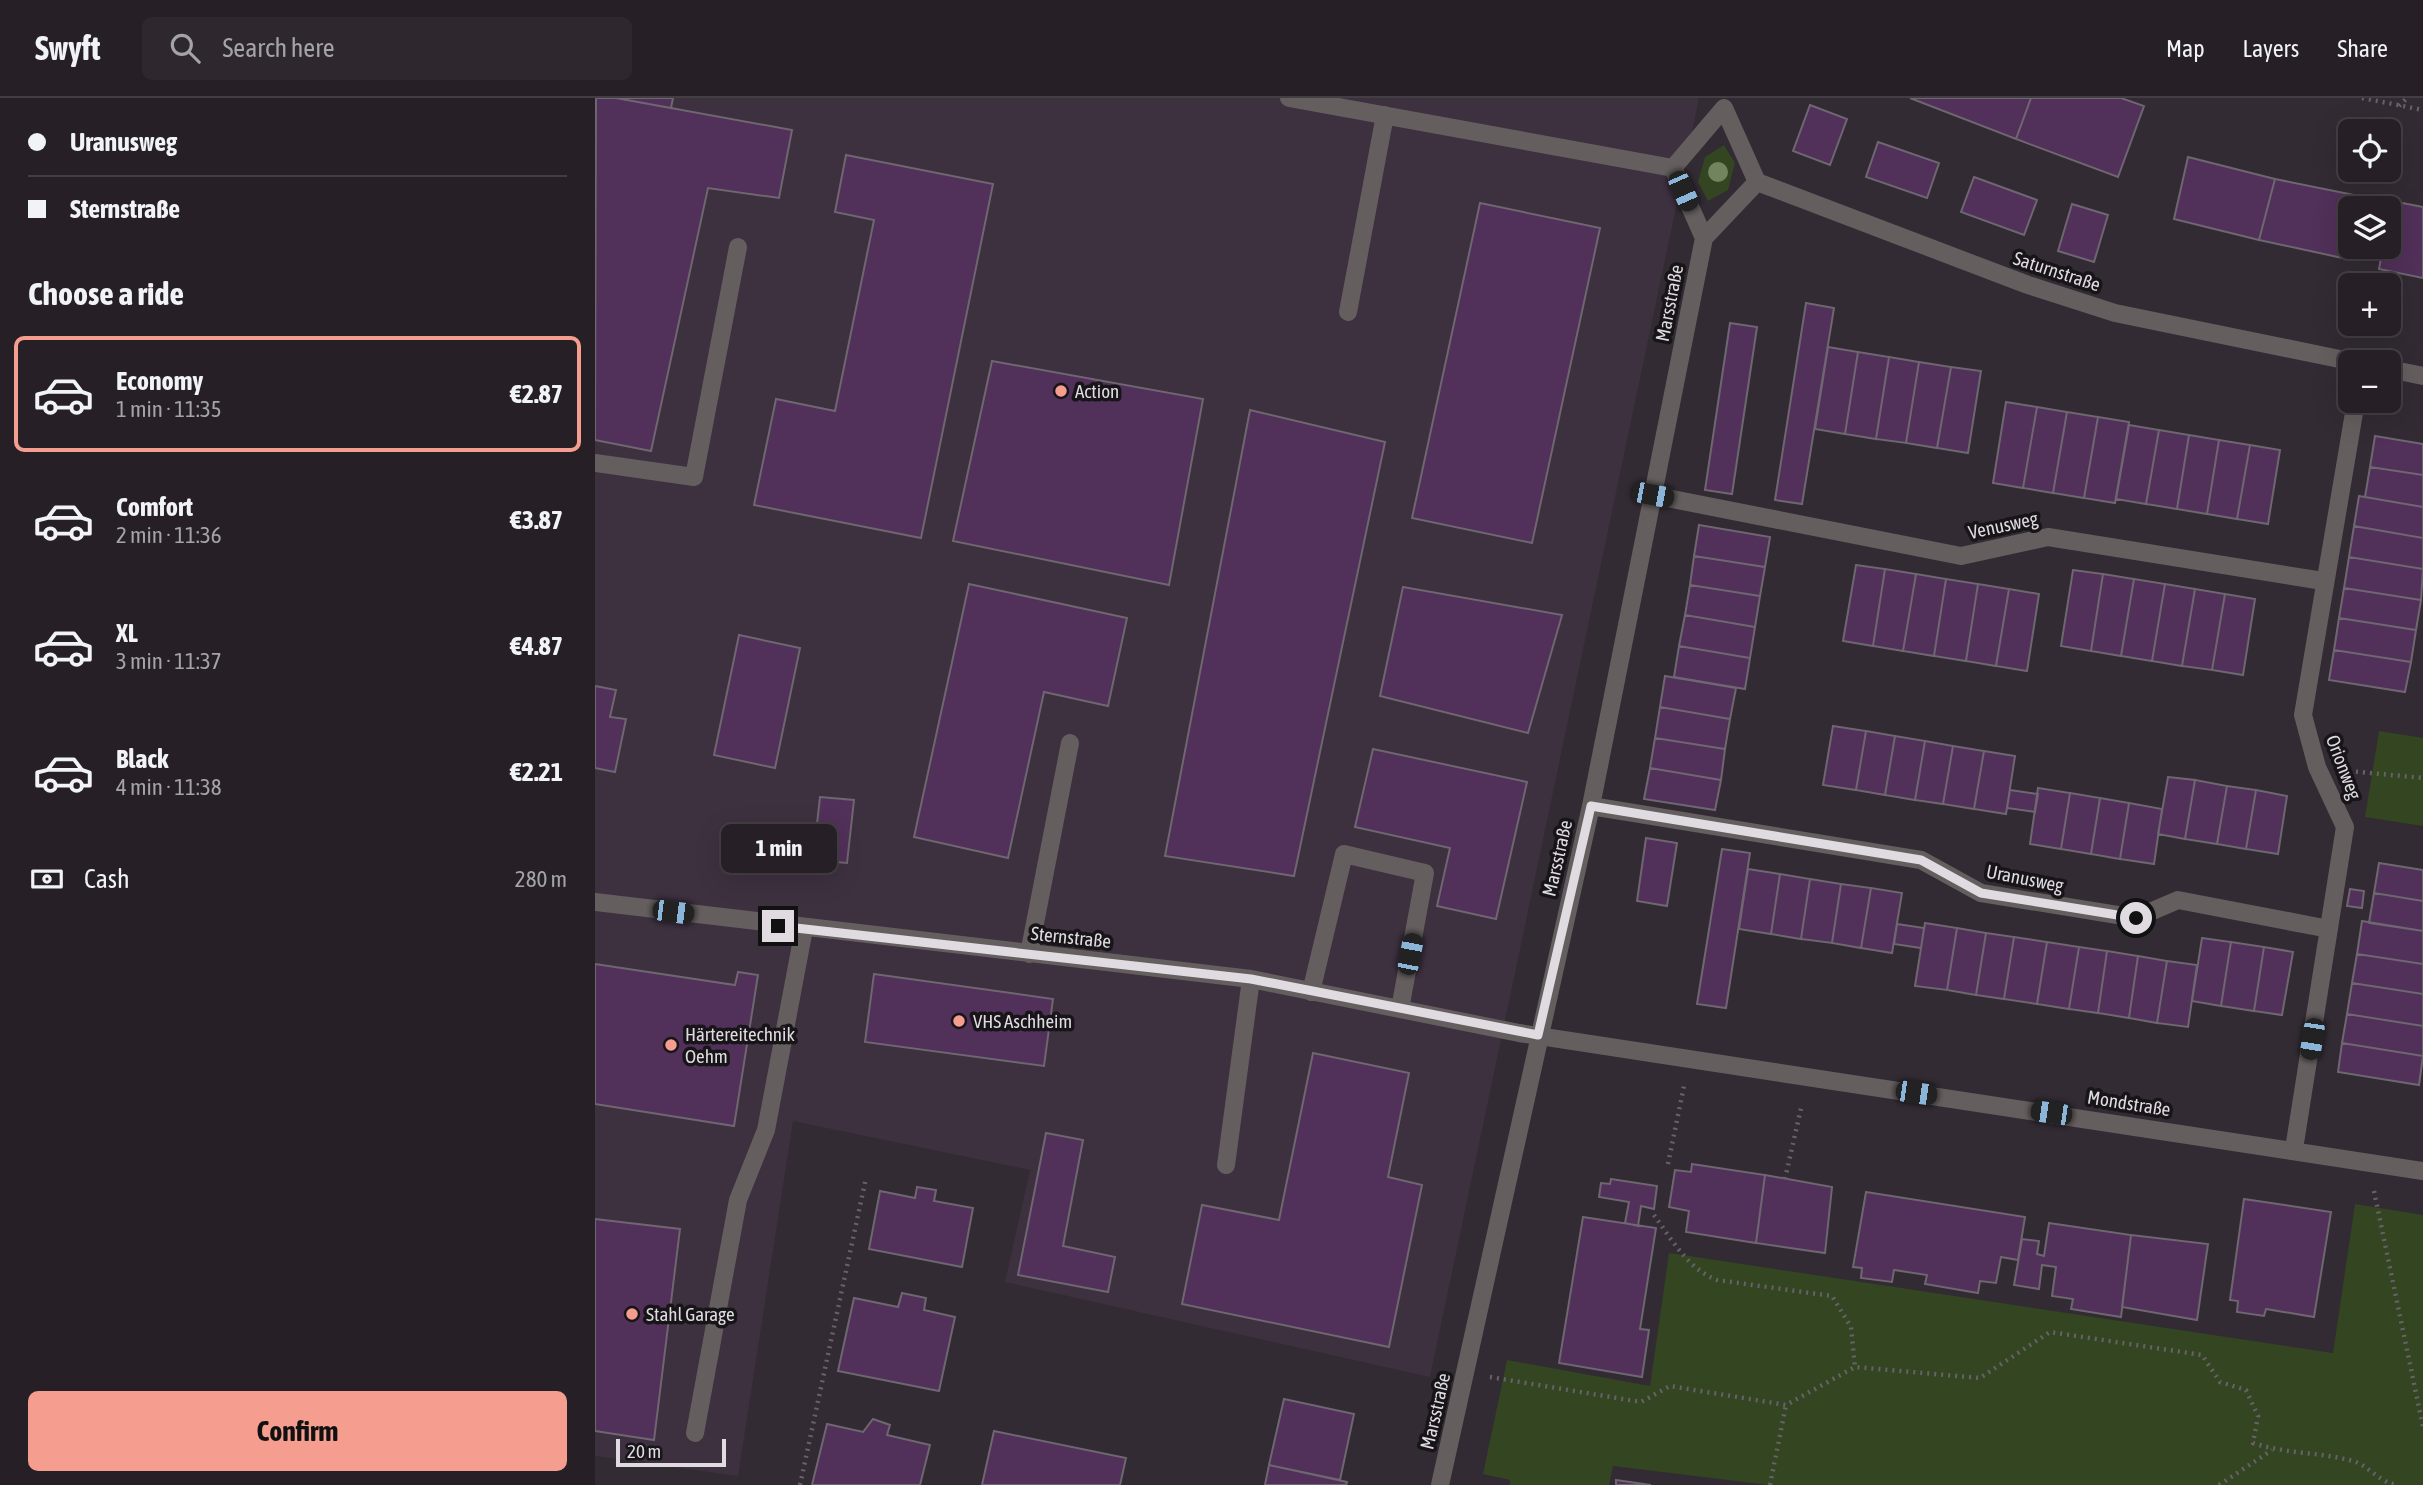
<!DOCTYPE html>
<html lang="en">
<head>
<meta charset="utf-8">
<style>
  :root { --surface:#262026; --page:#2e282e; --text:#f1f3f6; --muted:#a4a3a7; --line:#423e43; --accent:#f59d8e }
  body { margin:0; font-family:"Asap Condensed",sans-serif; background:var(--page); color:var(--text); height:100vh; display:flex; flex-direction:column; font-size:26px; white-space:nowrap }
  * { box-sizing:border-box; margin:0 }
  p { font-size:23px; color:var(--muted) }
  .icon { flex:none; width:38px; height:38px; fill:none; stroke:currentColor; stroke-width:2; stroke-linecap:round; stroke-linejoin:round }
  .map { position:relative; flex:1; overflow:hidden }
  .drawer { display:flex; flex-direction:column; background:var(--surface); width:595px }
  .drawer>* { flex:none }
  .top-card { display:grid; align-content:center; height:154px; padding:0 28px; background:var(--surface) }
  .tools { position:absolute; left:1743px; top:21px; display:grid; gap:14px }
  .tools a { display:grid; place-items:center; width:63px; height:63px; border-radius:10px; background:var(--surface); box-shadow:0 7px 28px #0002,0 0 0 2px var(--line); font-size:35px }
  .scale { position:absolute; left:21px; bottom:18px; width:110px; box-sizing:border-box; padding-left:7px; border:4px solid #dfdbe1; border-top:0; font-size:19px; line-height:24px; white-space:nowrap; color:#dfdbe1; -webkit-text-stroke:5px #181519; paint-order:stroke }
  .end { position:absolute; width:32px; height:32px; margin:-16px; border:9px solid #dfdbe1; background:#111; box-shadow:0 0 0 4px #111 }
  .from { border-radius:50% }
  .bubble { position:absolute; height:49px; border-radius:10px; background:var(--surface); box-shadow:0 7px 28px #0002,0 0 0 2px var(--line); font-size:23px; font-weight:700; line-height:49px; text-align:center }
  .car { position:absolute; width:21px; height:42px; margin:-21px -10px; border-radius:9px; box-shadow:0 0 5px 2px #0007; background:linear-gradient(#222 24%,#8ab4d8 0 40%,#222 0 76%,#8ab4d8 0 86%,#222 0) }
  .top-card b { display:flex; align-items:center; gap:24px; height:66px; font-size:26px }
  .top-card b+b { border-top:2px solid var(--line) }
  .top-card i { width:18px; height:18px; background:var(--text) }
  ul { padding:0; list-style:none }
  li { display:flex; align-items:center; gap:21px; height:116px; margin:0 14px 10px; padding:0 14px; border:4px solid transparent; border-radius:10px }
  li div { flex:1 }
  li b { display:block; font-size:26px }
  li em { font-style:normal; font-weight:700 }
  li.active { border-color:var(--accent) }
  li>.icon { width:63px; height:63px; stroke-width:1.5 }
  h2 { padding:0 28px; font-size:32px; line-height:84px }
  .pay { display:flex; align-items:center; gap:18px; height:77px; padding:0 28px; font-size:26px }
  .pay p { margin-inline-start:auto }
  .button { display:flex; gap:14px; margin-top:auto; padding:14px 28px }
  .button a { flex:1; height:80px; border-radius:10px; background:var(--accent); color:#111; font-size:28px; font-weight:700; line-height:80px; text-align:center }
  header { display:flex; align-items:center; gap:42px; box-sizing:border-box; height:98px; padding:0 35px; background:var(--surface); border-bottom:2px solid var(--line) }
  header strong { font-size:33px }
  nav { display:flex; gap:38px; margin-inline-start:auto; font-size:24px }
  .search { width:490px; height:63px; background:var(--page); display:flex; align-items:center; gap:18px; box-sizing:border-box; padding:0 24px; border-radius:10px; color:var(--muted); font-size:26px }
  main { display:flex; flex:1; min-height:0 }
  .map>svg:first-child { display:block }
</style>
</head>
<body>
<header>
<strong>Swyft</strong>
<div class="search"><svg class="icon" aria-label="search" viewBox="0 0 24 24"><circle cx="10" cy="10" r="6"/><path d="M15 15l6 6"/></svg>Search here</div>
<nav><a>Map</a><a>Layers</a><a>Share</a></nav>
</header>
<main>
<section class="drawer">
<div class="top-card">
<b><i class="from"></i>Uranusweg</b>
<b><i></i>Sternstraße</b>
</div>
<h2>Choose a ride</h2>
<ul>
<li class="active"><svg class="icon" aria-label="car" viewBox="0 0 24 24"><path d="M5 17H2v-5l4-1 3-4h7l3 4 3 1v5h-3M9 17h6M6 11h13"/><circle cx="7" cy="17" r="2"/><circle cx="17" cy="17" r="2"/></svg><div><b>Economy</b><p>1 min · 11:35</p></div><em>€2.87</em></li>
<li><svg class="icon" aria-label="car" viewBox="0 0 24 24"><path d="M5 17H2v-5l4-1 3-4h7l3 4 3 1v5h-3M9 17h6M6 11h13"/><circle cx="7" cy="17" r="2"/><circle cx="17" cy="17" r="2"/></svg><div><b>Comfort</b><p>2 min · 11:36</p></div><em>€3.87</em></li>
<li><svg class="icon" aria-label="car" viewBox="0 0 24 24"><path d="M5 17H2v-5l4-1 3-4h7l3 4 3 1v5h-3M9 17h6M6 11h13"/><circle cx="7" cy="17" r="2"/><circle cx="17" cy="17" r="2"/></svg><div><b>XL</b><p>3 min · 11:37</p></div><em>€4.87</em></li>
<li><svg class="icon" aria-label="car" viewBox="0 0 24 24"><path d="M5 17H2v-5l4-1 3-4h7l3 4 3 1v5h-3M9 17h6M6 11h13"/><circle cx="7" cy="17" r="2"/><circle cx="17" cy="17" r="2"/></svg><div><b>Black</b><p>4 min · 11:38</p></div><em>€2.21</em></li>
</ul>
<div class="pay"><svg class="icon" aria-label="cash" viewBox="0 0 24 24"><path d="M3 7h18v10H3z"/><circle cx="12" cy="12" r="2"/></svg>Cash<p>280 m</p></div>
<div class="button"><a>Confirm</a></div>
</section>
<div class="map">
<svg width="1828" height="1387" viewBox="0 0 1828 1387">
  <rect width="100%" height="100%" fill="#322b33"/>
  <path fill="#3d303f" d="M0,0h1104l-269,1279 -425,-95 25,-112 -237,-49 -55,355 -143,-20z"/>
  <path fill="#334521" d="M1129,47l11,18 -7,27 -20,11 -10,-19 7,-25z
    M1784,633l44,7v88l-58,-9z
    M1760,1106l68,11v270h-654l-156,-19 -4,19h-99v-5l-27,-6 24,-114 143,26 19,-133 664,100z"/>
  <path fill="#513059" stroke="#6e6670" stroke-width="2" d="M1,0h20l176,32 -13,68 -71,-10 -57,263 -56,-11z
    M21,0h57l-2,10z
    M1315,0h121l-15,41z
    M1436,0h90l23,8 -26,71 -102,-38z
    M1215,7l37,14 -17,46 -37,-14z
    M1283,44l61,21 -12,35 -61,-21z
    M251,57l147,29 -72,354 -167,-33 22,-106 59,12 39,-191 -39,-8z
    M1593,59l87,22 -16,61 -85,-21z
    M1379,79l63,23 -13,35 -63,-23z
    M1680,81l84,17 -2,12h-7l-3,51 -88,-19z
    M1797,103l31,6v71l-44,-9 4,-22h6z
    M885,105l120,25 -68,315 -120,-25z
    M1477,106l36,11 -14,47 -36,-11z
    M1211,205l28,5 -32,196 -27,-4z
    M1135,225l27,4 -25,167 -27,-4z
    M1233,249l30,5 -13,82 -30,-5z
    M1263,254l31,5 -13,82 -31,-5z
    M1294,259l30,5 -13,81 -30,-4z
    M397,263l211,38 -34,186 -216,-44z
    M1324,264l32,5 -14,81 -31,-5z
    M1356,269l30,4 -13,82 -31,-5z
    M1411,304l31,5 -14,81 -30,-5z
    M1442,309l30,5 -14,81 -30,-5z
    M655,312l135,32 -91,434 -129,-20z
    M1472,314l31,5 -14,81 -31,-5z
    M1503,319l31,5 -14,81 -31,-5z
    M1534,327l30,5 -13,74 -30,-5z
    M1564,332l30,5 -12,74 -31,-5z
    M1594,337l30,5 -12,74 -30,-5z
    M1780,338l48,8v31l-53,-8z
    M1624,342l31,5 -13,74 -30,-5z
    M1655,347l30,5 -12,74 -31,-5z
    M1775,369l53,8v32l-58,-10z
    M1764,398l64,11v31l-69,-12z
    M1104,427l71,12 -5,30 -71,-11z
    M1759,428l69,12v31l-74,-12z
    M1099,458l71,11 -5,29 -70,-11z
    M1754,459l74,12 -2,31 -77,-12z
    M1261,467l29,4 -12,77 -30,-5z
    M1290,471l31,5 -13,77 -30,-5z
    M1478,472l30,4 -12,77 -30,-5z
    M1321,476l30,5 -12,77 -31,-5z
    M1508,476l31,5 -13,77 -30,-5z
    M1351,481l32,5 -12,77 -32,-5z
    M1539,481l31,5 -13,77 -31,-5z
    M374,486l158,34 -19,88 -64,-14 -36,166 -94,-21z
    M1383,486l31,5 -13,77 -30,-5z
    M1570,486l30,5 -13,77 -30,-5z
    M1095,487l70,11 -5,31 -70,-12z
    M808,489l159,28 -34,118 -148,-37z
    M1749,490l77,12 -5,30 -77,-12z
    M1414,491l30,5 -12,77 -31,-5z
    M1600,491l30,5 -13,76 -30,-4z
    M1630,496l30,5 -12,76 -31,-5z
    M1090,517l70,12 -5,31 -71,-12z
    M1744,520l77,12 -5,32 -77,-12z
    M144,537l61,13 -25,120 -61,-13z
    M1084,548l71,12 -5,31 -71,-12z
    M1739,552l77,12 -6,30 -76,-12z
    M1070,578l71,12 -6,31 -70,-12z
    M0,588l21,4 -6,27 16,2 -11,53 -20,-4z
    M1065,609l70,12 -5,30 -70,-11z
    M1238,628l33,5 -10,59 -33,-5z
    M1271,633l29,5 -10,59 -29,-5z
    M1300,638l30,5 -10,59 -30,-5z
    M1060,640l70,11 -4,31 -71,-12z
    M1330,643l28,5 -10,58 -28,-4z
    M1358,648l31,5 -10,58 -31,-5z
    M778,651l154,33 -31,137 -59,-13 13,-58 -95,-21z
    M1389,653l31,5 -9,58 -32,-5z
    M1055,670l71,12 -6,30 -71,-11z
    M1573,679l27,3 -10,59 -27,-5z
    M1600,682l32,6 -10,58 -32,-5z
    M1632,688l29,4 -10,59 -29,-5z
    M1443,690l32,5 -9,56 -31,-5z
    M1415,692l28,4 -3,18 -28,-4z
    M1661,692l31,6 -9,58 -32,-5z
    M1475,695l30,5 -9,56 -30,-5z
    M225,699l34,3 -7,63 -34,-3z
    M1505,700l29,5 -9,56 -29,-5z
    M1534,705l33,6 -8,55 -34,-5z
    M1051,740l31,5 -10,63 -30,-5z
    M1127,751l28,4 -24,155 -29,-4z
    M1784,765l44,7v31l-49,-8z
    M1153,771l32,5 -9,60 -32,-5z
    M1185,776l30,5 -9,60 -30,-5z
    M1215,781l31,5 -9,59 -31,-4z
    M1246,786l30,4 -10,60 -29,-5z
    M1276,790l31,5 -10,60 -31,-5z
    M1755,791l14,2 -2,17 -15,-2z
    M1779,795l49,8v30l-54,-8z
    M1767,823l61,10v33l-66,-10z
    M1330,825l32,5 -10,62 -32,-4z
    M1302,826l27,4 -3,20 -27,-4z
    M1362,830l29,5 -10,62 -29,-5z
    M1391,835l28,4 -10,62 -28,-4z
    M1419,839l33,5 -10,62 -33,-5z
    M1607,840l29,4 -10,64 -29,-5z
    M1452,844l32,5 -10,62 -32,-5z
    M1636,844l33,5 -10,64 -33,-5z
    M1484,849l28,4 -9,62 -29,-4z
    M1669,849l29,5 -11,63 -28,-4z
    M1512,853l31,5 -9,62 -31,-5z
    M1762,856l66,10v30l-71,-11z
    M1543,858l29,5 -10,62 -28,-5z
    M1572,863l30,4 -9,62 -31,-4z
    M0,866l140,21 3,-13 20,3 -24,151 -139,-22z
    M279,876l179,25 -9,67 -179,-24z
    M1757,885l71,11v32l-76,-12z
    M1752,916l76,12v30l-81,-13z
    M1747,945l81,13 -4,29 -81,-13z
    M718,955l96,20 -21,104 34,8 -33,162 -207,-43 20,-99 77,15z
    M451,1035l37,7 -20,106 52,11 -7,35 -90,-17z
    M1097,1066l73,11 -9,68 -70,-11 3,-21 -20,-4 6,-37 16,2z
    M1170,1077l67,12 -7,66 -69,-10z
    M1016,1081l46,7 -3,23 -13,-3 -3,20 -13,-3 4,-21 -30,-5 2,-14 9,1z
    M322,1089l19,3 -2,11 39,7 -11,59 -93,-18 11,-58 35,7z
    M1271,1094l159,25 -7,43 -17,-3 -5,26 -16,-2 -2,12 -53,-9 2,-9 -33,-5 -2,12 -31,-4 1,-10 -9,-1z
    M1649,1101l87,13 -17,105 -48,-8 -2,7 -27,-4 1,-11 -8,-1z
    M988,1119l73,11 -16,101 9,1 -7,47 -83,-14z
    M0,1121l85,10 -26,211 -59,-9z
    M1454,1125l82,12 -10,82 -50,-8 2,-10 -21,-3 4,-29 -14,-2 -3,24 -25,-4 8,-46 17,2 -2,13 7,2z
    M1536,1137l77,9 -11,76 -75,-13z
    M307,1195l24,5 -2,12 31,7 -16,74 -101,-20 16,-73 44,9z
    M689,1301l70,15 -14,66 -71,-15z
    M278,1321l17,6 -3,10 43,10 -10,40h-108l15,-61 36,8z
    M399,1333l132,27 -6,27h-138z
    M674,1367l78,17 -1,3h-81z
    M1021,1382l35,5h-35z"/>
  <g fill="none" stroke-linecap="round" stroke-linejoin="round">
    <path stroke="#676168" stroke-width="4.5" stroke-dasharray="2 5" stroke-linecap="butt" d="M1767,0l61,12
      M1804,8l8,-8
      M1754,673l74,7
      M1073,1066l16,-78
      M1190,1081l17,-75
      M1779,1093l49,236
      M1059,1117c18,25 34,54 63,65l115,16 19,31 4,40
      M895,1279l151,25 29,-16 116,19 69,-38 125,11 70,-46 152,23 18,27 26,8 12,26 -5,27c33,11 67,9 100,18 16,5 25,20 43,24
      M205,1387l66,-307
      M1175,1387l16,-80
      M1624,1387l53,-35"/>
    <path stroke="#655e5f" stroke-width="18" d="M694,0l384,70
      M1129,10l33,74 -53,56 -31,-70z
      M1162,84l271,103 87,28 239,49
      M753,214l37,-197
      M1794,271l34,7
      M0,365l99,14 44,-230
      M1057,397l309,61 87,-19 275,44
      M996,708l330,54 60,33 155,25 42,-18 151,29
      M0,804l656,77 268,54 904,138
      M434,856l41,-211
      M716,894l33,-138 81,19 -25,136
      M1699,1051l51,-322 -28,-60 -14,-52 53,-314
      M631,1067l25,-186
      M100,1335l43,-233 28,-70 38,-201
      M845,1387l151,-679 113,-568"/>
  </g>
  <circle fill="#71845e" cx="1123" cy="74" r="10"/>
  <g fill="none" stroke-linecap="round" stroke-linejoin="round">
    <path stroke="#dfdbe1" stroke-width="9" d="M183,828l473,53 287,56 53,-229 330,54 60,33 155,25"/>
  </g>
  <g fill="#f59d8e" stroke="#181519" stroke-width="2.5">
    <circle cx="466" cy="293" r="7"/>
    <circle cx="364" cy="923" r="7"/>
    <circle cx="76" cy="947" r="7"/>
    <circle cx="37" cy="1216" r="7"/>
  </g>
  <g text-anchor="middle" stroke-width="7" stroke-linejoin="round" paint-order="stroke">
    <g font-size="19" fill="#dfdbe1" stroke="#181519">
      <text transform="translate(1462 173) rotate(18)" y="7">Saturnstraße</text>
      <text transform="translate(1074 205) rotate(-79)" y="7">Marsstraße</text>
      <text transform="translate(1408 427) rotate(-12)" y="7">Venusweg</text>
      <text transform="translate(1749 669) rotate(69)" y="7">Orionweg</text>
      <text transform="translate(962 760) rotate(-77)" y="7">Marsstraße</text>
      <text transform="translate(1430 780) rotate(11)" y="7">Uranusweg</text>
      <text transform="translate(476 839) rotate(6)" y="7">Sternstraße</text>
      <text transform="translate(1534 1005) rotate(9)" y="7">Mondstraße</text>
      <text transform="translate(840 1313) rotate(-77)" y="7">Marsstraße</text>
    </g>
    <g font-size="19" fill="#dfdbe1" stroke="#181519" text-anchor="start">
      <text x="480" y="300">Action</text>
      <text x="378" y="930">VHS Aschheim</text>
      <text x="90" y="943">Härtereitechnik<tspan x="90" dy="22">Oehm</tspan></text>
      <text x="51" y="1223">Stahl Garage</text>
    </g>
  </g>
</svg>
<div class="tools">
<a><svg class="icon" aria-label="locate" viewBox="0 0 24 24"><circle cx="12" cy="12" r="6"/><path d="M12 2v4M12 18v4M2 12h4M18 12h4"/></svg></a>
<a><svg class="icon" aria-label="layers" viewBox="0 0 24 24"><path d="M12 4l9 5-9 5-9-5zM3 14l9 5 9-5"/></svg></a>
<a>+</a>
<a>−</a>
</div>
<div class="scale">20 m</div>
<i class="end from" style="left:1541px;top:820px"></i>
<i class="end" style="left:183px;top:828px"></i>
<div class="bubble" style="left:126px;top:726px;width:116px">1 min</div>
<i class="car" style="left:1088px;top:93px;rotate:156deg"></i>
<i class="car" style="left:1058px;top:397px;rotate:101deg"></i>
<i class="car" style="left:78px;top:814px;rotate:97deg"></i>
<i class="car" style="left:815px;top:856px;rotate:11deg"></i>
<i class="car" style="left:1717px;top:941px;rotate:189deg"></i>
<i class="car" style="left:1321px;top:995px;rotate:98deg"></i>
<i class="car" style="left:1456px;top:1015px;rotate:278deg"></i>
</div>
</main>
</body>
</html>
